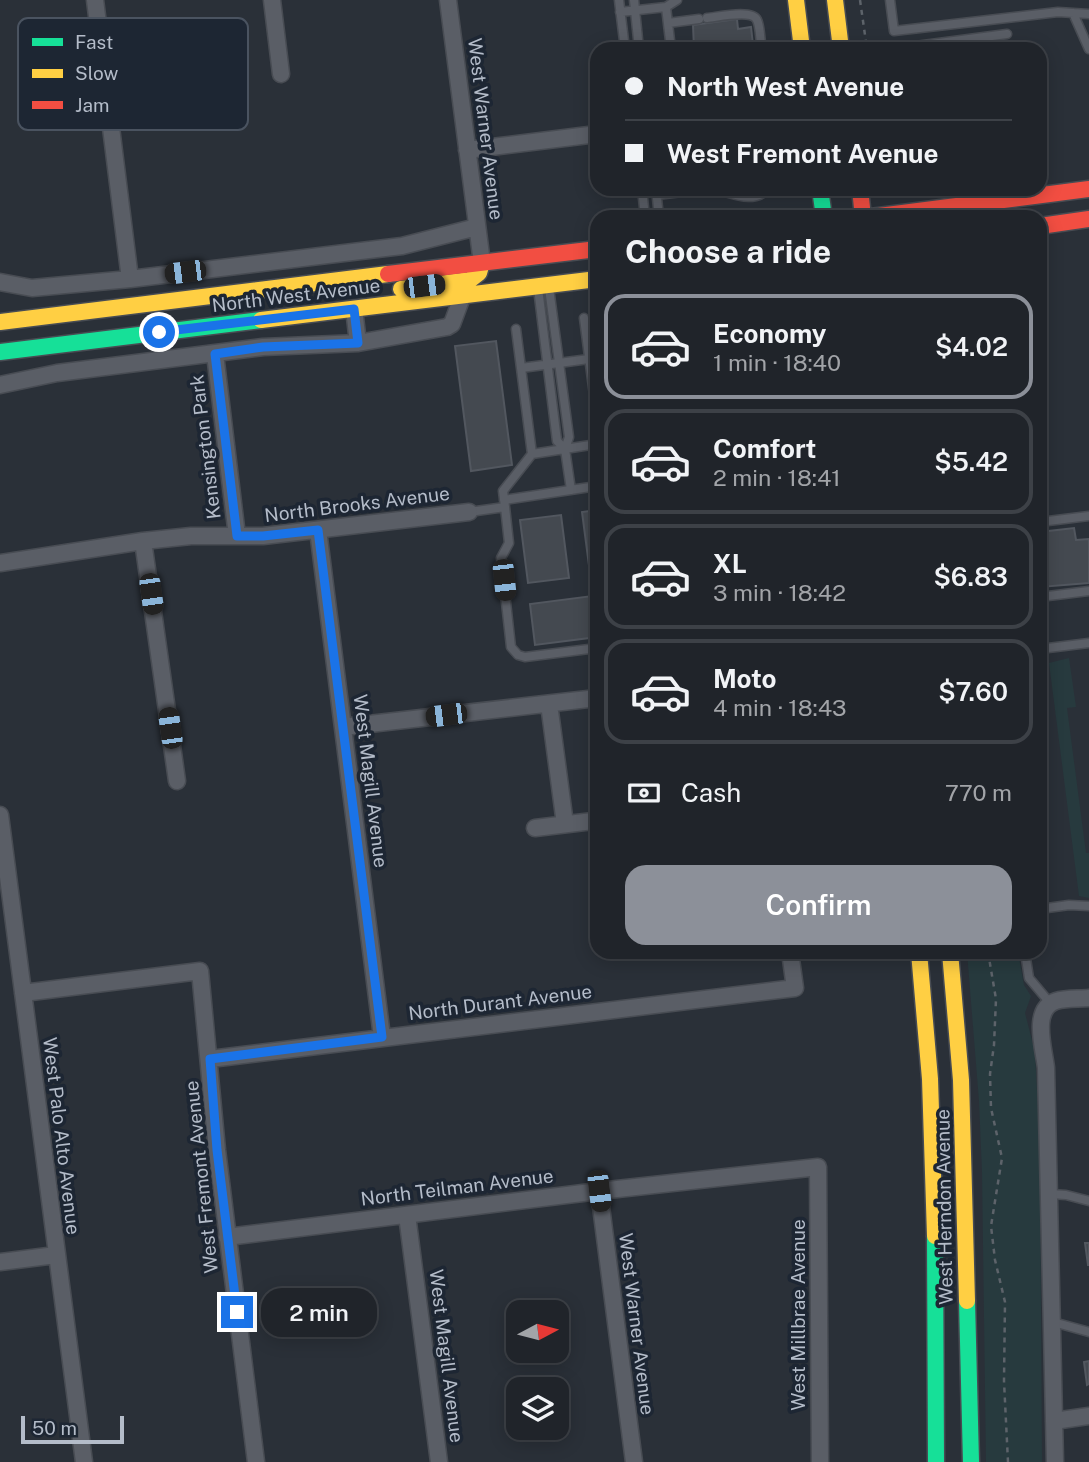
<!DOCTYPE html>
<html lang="en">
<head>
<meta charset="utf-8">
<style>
  :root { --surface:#20242a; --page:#2d3036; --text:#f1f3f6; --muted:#a2a4a8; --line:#3d4147; --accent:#8c9099 }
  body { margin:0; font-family:"Public Sans",sans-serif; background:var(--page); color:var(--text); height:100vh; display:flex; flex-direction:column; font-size:26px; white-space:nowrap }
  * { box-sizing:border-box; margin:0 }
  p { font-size:23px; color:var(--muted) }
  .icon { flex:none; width:38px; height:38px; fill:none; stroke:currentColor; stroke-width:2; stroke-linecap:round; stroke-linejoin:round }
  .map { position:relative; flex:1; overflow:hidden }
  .sheet { position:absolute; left:590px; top:210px; width:457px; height:749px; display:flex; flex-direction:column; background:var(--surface); border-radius:21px; box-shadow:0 4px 18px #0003,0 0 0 2px var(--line) }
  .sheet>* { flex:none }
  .top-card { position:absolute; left:590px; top:42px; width:457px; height:154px; border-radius:21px; box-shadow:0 4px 18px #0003,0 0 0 2px var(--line); display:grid; align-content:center; height:154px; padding:0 35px; background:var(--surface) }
  .needle { width:46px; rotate:83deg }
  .controls { position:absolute; left:506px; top:1300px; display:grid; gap:14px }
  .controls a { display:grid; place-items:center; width:63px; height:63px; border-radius:14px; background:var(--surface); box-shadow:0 4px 18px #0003,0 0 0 2px var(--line); font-size:35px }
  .scale { position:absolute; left:21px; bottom:18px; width:103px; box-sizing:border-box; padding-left:7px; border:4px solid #b4bcc9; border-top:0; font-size:19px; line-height:24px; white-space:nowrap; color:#b4bcc9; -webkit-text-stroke:5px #1d2633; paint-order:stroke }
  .end { position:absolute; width:32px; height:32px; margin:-16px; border:9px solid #1a73e8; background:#fff; box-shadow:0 0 0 4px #fff }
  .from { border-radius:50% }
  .bubble { position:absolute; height:49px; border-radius:21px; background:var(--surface); box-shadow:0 4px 18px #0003,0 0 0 2px var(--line); font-size:23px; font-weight:600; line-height:49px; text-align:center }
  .car { position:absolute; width:21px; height:42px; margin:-21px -10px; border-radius:9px; box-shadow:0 0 5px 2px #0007; background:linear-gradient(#222 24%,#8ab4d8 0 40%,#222 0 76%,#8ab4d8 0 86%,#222 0) }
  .top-card b { display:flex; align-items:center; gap:24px; height:66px; font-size:26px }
  .top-card b+b { border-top:2px solid var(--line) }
  .top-card i { width:18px; height:18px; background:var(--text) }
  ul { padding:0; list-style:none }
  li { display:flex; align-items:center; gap:21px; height:105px; margin:0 14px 10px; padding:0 21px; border:4px solid var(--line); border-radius:21px }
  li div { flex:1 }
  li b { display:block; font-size:26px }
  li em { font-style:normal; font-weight:600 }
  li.current { border-color:var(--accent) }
  li>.icon { width:63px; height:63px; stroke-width:1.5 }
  h2 { padding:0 35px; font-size:32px; line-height:84px }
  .pay { display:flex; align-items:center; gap:18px; height:77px; padding:0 35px; font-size:26px }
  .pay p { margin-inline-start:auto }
  .button { display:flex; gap:14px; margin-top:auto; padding:14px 35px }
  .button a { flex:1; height:80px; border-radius:21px; background:var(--accent); color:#fff; font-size:28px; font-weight:600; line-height:80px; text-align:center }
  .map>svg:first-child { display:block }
</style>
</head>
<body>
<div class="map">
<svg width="1089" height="1462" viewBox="0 0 1089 1462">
  <rect width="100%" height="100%" fill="#2a3038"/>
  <path fill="#273a3e" d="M1069,658l7,49 -9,1 19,145h3v45l-10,-2 -30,-233z
    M967,952h51l6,33 7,11 -6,17 10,39 5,97 2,313h-56l-4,-290 -3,-71z"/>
  <path fill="#444950" stroke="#52575f" stroke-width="2" d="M737,19l1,10 13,-2 2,18 -28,4h-31l-1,-24z
    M981,45l1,4h-35z
    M496,341l16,124 -41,6 -16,-125z
    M597,510v127l-62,8 -5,-41 63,-8 -11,-84z
    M561,515l8,63 -41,5 -8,-63z
    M1074,528l2,12 13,-1v44l-49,4v-55z
    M1085,1243h4v22h-1z
    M1089,1361v23l-2,1 -3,-23z"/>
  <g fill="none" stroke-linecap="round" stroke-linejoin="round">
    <defs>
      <path id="lane" d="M619,0l6,49
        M634,0l5,49
        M890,0l4,31 164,-19 31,2
        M666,7l11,-7
        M620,12l46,-5 5,42
        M1073,13l16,36
        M707,18c11,-1 45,-9 50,2 3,6 3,17 4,23l-4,6
        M668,23l31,-4
        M893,49l114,-15
        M642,189l3,28
        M656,189l3,28
        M713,189c17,3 40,16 55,0
        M657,195l49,-6
        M538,288l19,153 8,8
        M549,288l20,149 -4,12 6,41
        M584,318l13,100
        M521,368l68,-9
        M532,454l65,-10
        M504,500l93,-14
        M505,507l-2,-16 29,-37 -16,-125
        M469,512l36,-5 4,36 -8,15 10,89 7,8 7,2 72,-9
        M1040,522l49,-6
        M1040,597l49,-6
        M1040,649l49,-6
        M1040,909l29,-4 20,1
        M1025,952l4,26 21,25
        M1050,1194l16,1 23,6
        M1053,1322l36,10"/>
      <path id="street" d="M95,0l35,279
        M272,0l9,74
        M448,0l34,263
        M467,150l130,-16
        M0,282l32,6 98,-9 272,-33 75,-19
        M354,309l4,34
        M215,354l22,182
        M0,385l57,-12 206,-26 95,-4 89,-16 5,-3 10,-27
        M318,530l64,507
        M143,541l34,240
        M0,563l143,-22 48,-5h72l206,-24
        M549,704l16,120
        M343,727l254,-29
        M0,815l84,647
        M535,828l58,-7
        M23,993l177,-22 17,179 39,312
        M210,1059l585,-71 -5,-36
        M599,1191l35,271
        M407,1215l32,247
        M227,1237l372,-46 219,-24 2,295
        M0,1262l56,-7
        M1054,1421l35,-5
        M1055,1462l-9,-394c-2,-19 -15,-59 10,-67 10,-3 22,-2 33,-3"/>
      <path id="fast" d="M820,189l4,28
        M0,352l261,-32
        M935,1236l1,226
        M967,1301l4,161"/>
      <path id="slow" d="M796,0l6,49
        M835,0l6,49
        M401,289l69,-9 9,-7 3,-10
        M261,320l336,-41
        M0,322l388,-48
        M919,952l11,127 5,157
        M950,952l11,128 6,221"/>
      <path id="jam" d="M860,189l3,28
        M871,217l218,-28
        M1040,226l49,-7
        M388,274l209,-25"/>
    </defs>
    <use href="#lane" stroke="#484c53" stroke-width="11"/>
    <use href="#street" stroke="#484c53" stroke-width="19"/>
    <use href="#fast" stroke="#484c53" stroke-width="19"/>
    <use href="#slow" stroke="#484c53" stroke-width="19"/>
    <use href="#jam" stroke="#484c53" stroke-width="19"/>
    <path stroke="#5d636a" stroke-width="2.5" stroke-dasharray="5 5" stroke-linecap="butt" d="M860,0l7,49
      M885,198v-4l3,-5
      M988,952l8,47 -2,46 -4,29 1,34 11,50 -11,68 4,34 10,42 -1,79 4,81"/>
    <use href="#lane" stroke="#5a5e66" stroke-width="8"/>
    <use href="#street" stroke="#5a5e66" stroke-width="16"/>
    <use href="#fast" stroke="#16e098" stroke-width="16"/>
    <use href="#slow" stroke="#ffcf43" stroke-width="16"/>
    <use href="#jam" stroke="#f24e42" stroke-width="16"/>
  </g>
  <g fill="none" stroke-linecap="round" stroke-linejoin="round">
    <path stroke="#1a73e8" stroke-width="9" d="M159,332l195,-23 4,34 -95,4 -48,7 22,182h26l55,-6 64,507 -172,22 7,91 20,162"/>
  </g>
  <g text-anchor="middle" stroke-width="7" stroke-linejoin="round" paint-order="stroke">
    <g font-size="19" fill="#b4bcc9" stroke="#1d2633">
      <text transform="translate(486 129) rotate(83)" y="7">West Warner Avenue</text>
      <text transform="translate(296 295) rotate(-7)" y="7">North West Avenue</text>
      <text transform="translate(205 447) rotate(-97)" y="7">Kensington Park</text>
      <text transform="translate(357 504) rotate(-7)" y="7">North Brooks Avenue</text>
      <text transform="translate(371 781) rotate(83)" y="7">West Magill Avenue</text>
      <text transform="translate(500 1002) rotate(-7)" y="7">North Durant Avenue</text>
      <text transform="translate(62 1136) rotate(83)" y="7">West Palo Alto Avenue</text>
      <text transform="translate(201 1177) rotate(-96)" y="7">West Fremont Avenue</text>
      <text transform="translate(457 1187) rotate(-7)" y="7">North Teilman Avenue</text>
      <text transform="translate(944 1207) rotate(-91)" y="7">West Herndon Avenue</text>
      <text transform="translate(798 1315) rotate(-90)" y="7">West Millbrae Avenue</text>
      <text transform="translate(637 1324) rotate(83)" y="7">West Warner Avenue</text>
      <text transform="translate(447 1356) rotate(83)" y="7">West Magill Avenue</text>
    </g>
  </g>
  <rect x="18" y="18" width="230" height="112" rx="10" fill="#1d2633" stroke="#4a5360" stroke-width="2"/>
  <rect x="32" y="38" width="31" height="8" fill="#16e098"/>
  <rect x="32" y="69" width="31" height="9" fill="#ffcf43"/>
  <rect x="32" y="101" width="31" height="8" fill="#f24e42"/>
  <g font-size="19" fill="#b4bcc9">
    <text x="75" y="49">Fast</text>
    <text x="75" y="80">Slow</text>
    <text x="75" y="112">Jam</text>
  </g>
</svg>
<div class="controls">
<a><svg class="needle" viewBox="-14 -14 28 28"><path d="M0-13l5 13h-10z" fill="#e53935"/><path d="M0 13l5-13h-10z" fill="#a2a4a8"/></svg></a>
<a><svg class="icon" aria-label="layers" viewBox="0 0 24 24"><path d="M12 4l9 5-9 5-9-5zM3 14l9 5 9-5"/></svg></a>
</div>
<div class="scale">50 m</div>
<i class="end from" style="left:159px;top:332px"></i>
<i class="end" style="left:237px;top:1312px"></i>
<div class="bubble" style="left:261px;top:1288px;width:116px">2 min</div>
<i class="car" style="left:185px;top:272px;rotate:263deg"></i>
<i class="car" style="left:424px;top:286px;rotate:83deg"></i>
<i class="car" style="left:504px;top:580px;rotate:174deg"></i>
<i class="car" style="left:151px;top:594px;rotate:172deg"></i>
<i class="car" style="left:446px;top:715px;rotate:263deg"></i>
<i class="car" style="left:170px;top:728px;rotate:352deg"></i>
<i class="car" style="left:599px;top:1191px;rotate:173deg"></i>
<div class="top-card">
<b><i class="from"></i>North West Avenue</b>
<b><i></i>West Fremont Avenue</b>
</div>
<section class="sheet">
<h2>Choose a ride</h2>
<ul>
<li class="current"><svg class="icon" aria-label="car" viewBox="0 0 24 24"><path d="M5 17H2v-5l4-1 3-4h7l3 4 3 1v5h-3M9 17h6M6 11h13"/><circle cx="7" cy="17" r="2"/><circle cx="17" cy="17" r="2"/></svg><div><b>Economy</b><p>1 min · 18:40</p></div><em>$4.02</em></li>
<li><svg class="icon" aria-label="car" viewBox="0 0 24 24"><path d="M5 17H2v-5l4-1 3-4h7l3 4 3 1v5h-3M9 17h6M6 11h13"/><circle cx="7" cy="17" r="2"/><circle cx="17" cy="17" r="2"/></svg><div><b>Comfort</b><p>2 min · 18:41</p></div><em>$5.42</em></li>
<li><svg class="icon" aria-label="car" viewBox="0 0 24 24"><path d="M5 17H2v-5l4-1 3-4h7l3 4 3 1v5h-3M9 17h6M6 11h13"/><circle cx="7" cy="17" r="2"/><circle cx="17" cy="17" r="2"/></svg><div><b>XL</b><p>3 min · 18:42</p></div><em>$6.83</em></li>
<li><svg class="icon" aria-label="car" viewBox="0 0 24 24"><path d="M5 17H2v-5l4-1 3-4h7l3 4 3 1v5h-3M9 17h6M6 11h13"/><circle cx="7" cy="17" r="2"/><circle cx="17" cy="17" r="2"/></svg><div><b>Moto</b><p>4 min · 18:43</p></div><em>$7.60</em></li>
</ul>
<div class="pay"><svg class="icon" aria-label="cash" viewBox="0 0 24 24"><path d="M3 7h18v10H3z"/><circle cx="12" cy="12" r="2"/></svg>Cash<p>770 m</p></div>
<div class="button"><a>Confirm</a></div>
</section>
</div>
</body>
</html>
